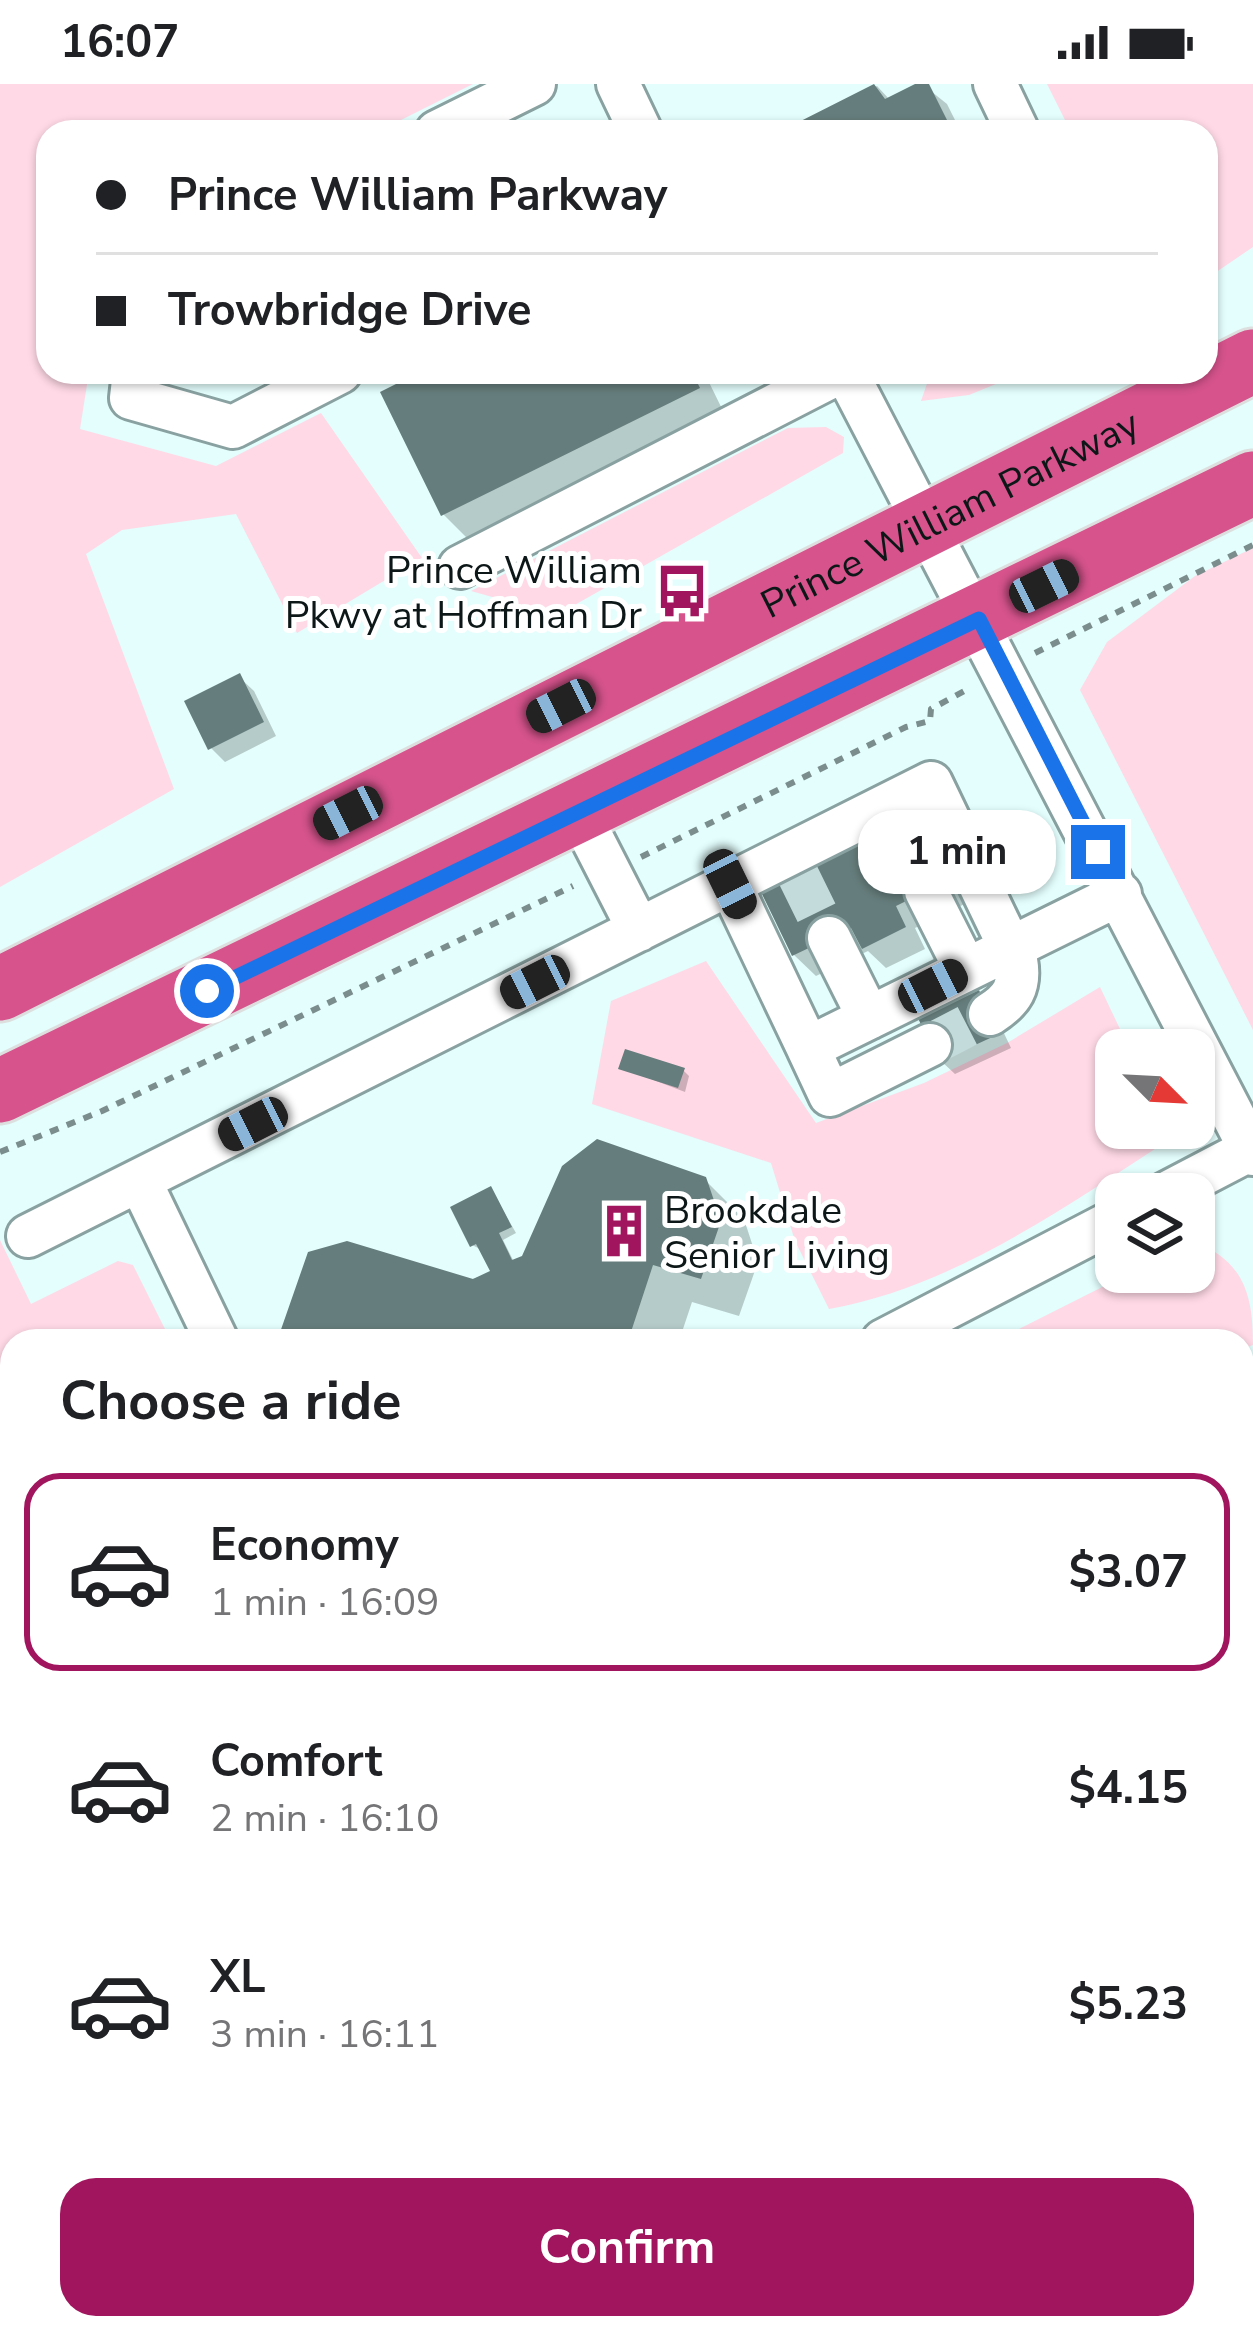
<!DOCTYPE html>
<html lang="en">
<head>
<meta charset="utf-8">
<style>
  :root { --surface:#fff; --page:#f6f6f6; --text:#202124; --muted:#757577; --line:#e0e0e0; --accent:#a1155e }
  body { margin:0; font-family:"Nunito Sans",sans-serif; background:var(--page); color:var(--text); height:100vh; display:flex; flex-direction:column; font-size:45px; white-space:nowrap }
  * { box-sizing:border-box; margin:0 }
  p { font-size:39px; color:var(--muted) }
  .icon { flex:none; width:66px; height:66px; fill:none; stroke:currentColor; stroke-width:2; stroke-linecap:round; stroke-linejoin:round }
  .map { position:relative; flex:1; overflow:hidden }
  .panel { position:absolute; left:0px; top:1245px; width:1254px; height:1011px; display:flex; flex-direction:column; background:var(--surface); border-radius:36px 36px 0 0; box-shadow:0 3px 9px #0004 }
  .panel>* { flex:none }
  .hud { position:absolute; left:36px; top:36px; width:1182px; height:264px; border-radius:36px; box-shadow:0 3px 9px #0004; display:grid; align-content:center; height:264px; padding:0 60px; background:var(--surface) }
  .needle { width:78px; rotate:114deg }
  .tools { position:absolute; left:1095px; top:945px; display:grid; gap:24px }
  .tools a { display:grid; place-items:center; width:120px; height:120px; border-radius:24px; background:var(--surface); box-shadow:0 3px 9px #0004; font-size:60px }
  .end { position:absolute; width:54px; height:54px; margin:-27px; border:15px solid #1a73e8; background:#fff; box-shadow:0 0 0 6px #fff }
  .from { border-radius:50% }
  .bubble { position:absolute; height:84px; border-radius:36px; background:var(--surface); box-shadow:0 3px 9px #0004; font-size:39px; font-weight:700; line-height:84px; text-align:center }
  .car { position:absolute; width:36px; height:72px; margin:-36px -18px; border-radius:15px; box-shadow:0 0 9px 3px #0007; background:linear-gradient(#222 24%,#8ab4d8 0 40%,#222 0 76%,#8ab4d8 0 86%,#222 0) }
  .hud b { display:flex; align-items:center; gap:42px; height:114px; font-size:45px }
  .hud b+b { border-top:3px solid var(--line) }
  .hud i { width:30px; height:30px; background:var(--text) }
  ul { padding:0; list-style:none }
  li { display:flex; align-items:center; gap:36px; height:198px; margin:0 24px 18px; padding:0 36px; border:6px solid transparent; border-radius:36px }
  li div { flex:1 }
  li b { display:block; font-size:45px }
  li em { font-style:normal; font-weight:700 }
  li.selected { border-color:var(--accent) }
  li>.icon { width:108px; height:108px; stroke-width:1.5 }
  h2 { padding:0 60px; font-size:54px; line-height:144px }
  .primary-button { display:flex; gap:24px; margin-top:auto; padding:24px 60px }
  .primary-button a { flex:1; height:138px; border-radius:36px; background:var(--accent); color:#fff; font-size:48px; font-weight:700; line-height:138px; text-align:center }
  .status { display:flex; justify-content:space-between; align-items:center; height:84px; padding:0 60px; background:var(--surface); direction:ltr }
  .status svg { height:33px; fill:currentColor }
  .map>svg:first-child { display:block }
</style>
</head>
<body>
<div class="status"><b>16:07</b><svg viewBox="0 0 49 12"><path d="M0 12V9h3v3zM5 12V6h3v6zM10 12V3h3v9zM15 12V0h3v12zM26 1h20v11H26zM47 4h2v5h-2z"/></svg></div>
<div class="map">
<svg width="1253" height="2254" viewBox="0 0 1253 2254">
  <rect width="100%" height="100%" fill="#e3fefd"/>
  <path fill="#ffd9e6" d="M0,0h473l-96,48h-329v240h41l-9,57 136,37 105,-53 101,145 -125,75 -61,-119 -114,16 -36,24 88,235 -174,98z
    M1047,0h206v163l-47,32v-147h-135z
    M931,288h94l-56,23 -48,6z
    M826,343l18,10 -1,16 -286,162 -86,-24 317,-163z
    M1253,464v482l-173,-340 27,-48 88,-66z
    M706,877l110,162 108,-40 83,-40 93,-56 30,63h-14v78h51l5,10c-106,68 -218,149 -343,171l-34,-68 -24,-78 -179,-59 19,-103z
    M0,1156l31,64 87,-43 15,4 38,76h-159v175l-12,8z
    M1194,1157c50,21 59,53 59,104l-11,4v-8h-247l137,-69h62z
    M0,1850l12,19v375h365l-3,10h-374z"/>
  <path fill="#0003" d="M922,0l25,20 14,28h-175l91,-46 13,14z
    M426,288h278l22,45 -254,126 -28,-28z
    M239,593l15,14 22,45 -51,26 -14,-14z
    M926,732l51,82 -62,30 10,21 -39,19 -18,-17 -52,25 -22,-21z
    M992,924l19,40 -56,26 -15,-14z
    M622,984l61,2 6,6 -4,16z
    M705,1096l39,39 14,43 -19,54 -47,-14 -13,39h-399l214,-69 -12,-22 -10,-5 19,-56 25,44 -13,7 11,22z
    M1253,1396v21l-11,9v-21z
    M0,1610l12,19v82l-12,5z
    M1242,1814l11,2v90l-11,-4z
    M1242,2144l11,11v63l-11,-11z
    M1038,2244h32l-1,7z
    M1116,2244h72l2,8 -69,2z"/>
  <path fill="#657d7c" d="M874,0l11,15 30,-15h14l24,48h-174z
    M420,288h272l8,16 -259,128 -61,-124z
    M240,589l24,49 -56,28 -24,-49z
    M927,728l30,64 -61,30 10,21 -44,22 -11,-21 -59,28 -31,-64z
    M979,906l20,44 -61,28 -20,-44z
    M625,965l60,19 -7,20 -60,-19z
    M597,1055l109,38 15,44 -20,58 -48,-14 -25,76h-351l31,-89 39,-11 126,38 17,-8 -14,-27 -6,3 -20,-40 41,-21 21,41 -13,6 13,27 10,-4 40,-90z
    M1242,1338l11,15v40l-11,8z
    M1249,1609l4,2v71l-11,-5 9,-23 -9,-4v-25z
    M0,1614l12,25v51l-12,6z
    M1242,1811l11,2v83l-11,-2z
    M1242,2140l11,14v48l-11,9z"/>
  <g fill="none" stroke-linecap="round" stroke-linejoin="round">
    <path stroke="#c3dbda" stroke-width="42" stroke-dasharray="42 21" stroke-linecap="butt" d="M895,744l31,63
      M798,791l31,63
      M930,961l60,-31"/>
    <defs>
      <path id="minor" d="M618,0l23,48
        M995,0l23,48
        M437,48l97,-48
        M134,288l-3,26 102,29 107,-55
        M846,288l407,782
        M460,483l380,-195
        M578,727l61,119
        M730,800l78,164 312,-154
        M926,807l40,79
        M829,854l40,80
        M808,964l22,47 100,-50
        M140,1097l77,160
        M1165,1110l86,-45
        M28,1152l903,-453 85,177c5,27 -4,40 -26,54
        M883,1257l233,-121
        M1242,1525l11,-2
        M606,2254l3,-10"/>
      <g id="highway">
        <path id="s1" d="M0,905l1253,-628"/>
        <path d="M0,1007l1253,-608"/>
      </g>
    </defs>
    <use href="#minor" stroke="#89a2a1" stroke-width="48"/>
    <use href="#highway" stroke="#dddfdf" stroke-width="69"/>
    <path stroke="#7b8d8d" stroke-width="6" stroke-dasharray="9 9" stroke-linecap="butt" d="M1035,569l218,-108
      M641,773l265,-130 24,-6 1,-12 39,-21
      M0,1068l102,-41 471,-225
      M1242,2009l11,-2
      M893,2244l25,10"/>
    <use href="#minor" stroke="#fff" stroke-width="42"/>
    <use href="#highway" stroke="#d6538c" stroke-width="63"/>
  </g>
  <g fill="none" stroke-linecap="round" stroke-linejoin="round">
    <path stroke="#1a73e8" stroke-width="15" d="M207,907l772,-372 119,233"/>
  </g>
  <defs>
    <symbol id="bus-bare" viewBox="-9 -9 18 18"><path d="M-5-6H5V4H4V6H2V4H-2V6H-4V4H-5ZM-3.5-4V0h7V-4ZM-3.5 1.2v1.5H-2V1.2ZM2 1.2v1.5H3.5V1.2Z" fill="#a1155e" stroke="#fff" stroke-width="2.5" paint-order="stroke"/></symbol>
    <symbol id="building-bare" viewBox="-9 -9 18 18"><path d="M-4-6H4V6H1V3H-1V6H-4ZM-2.5-4.3h1.7v1.8h-1.7ZM.8-4.3h1.7v1.8H.8ZM-2.5-1h1.7V.8h-1.7ZM.8-1h1.7V.8H.8Z" fill="#a1155e" stroke="#fff" stroke-width="2.5" paint-order="stroke"/></symbol>
  </defs>
  <g fill-rule="evenodd">
    <use href="#bus-bare" x="644" y="469" width="76" height="76"/>
    <use href="#building-bare" x="586" y="1109" width="76" height="76"/>
  </g>
  <g text-anchor="middle" stroke-width="10" stroke-linejoin="round" paint-order="stroke">
    <g font-size="39" fill="#0e1717" stroke="#fff">
      <text dy="14" stroke="none"><textPath href="#s1" startOffset="1062">Prince William Parkway</textPath></text>
    </g>
    <g font-size="39" fill="#0e1717" stroke="#fff" text-anchor="end">
      <text x="642" y="499">Prince William<tspan x="642" dy="45">Pkwy at Hoffman Dr</tspan></text>
      <text x="664" y="1139" text-anchor="start">Brookdale<tspan x="664" dy="45">Senior Living</tspan></text>
    </g>
  </g>
</svg>
<div class="tools">
<a><svg class="needle" viewBox="-14 -14 28 28"><path d="M0-13l5 13h-10z" fill="#e53935"/><path d="M0 13l5-13h-10z" fill="#757577"/></svg></a>
<a><svg class="icon" aria-label="layers" viewBox="0 0 24 24"><path d="M12 4l9 5-9 5-9-5zM3 14l9 5 9-5"/></svg></a>
</div>
<i class="end from" style="left:207px;top:907px"></i>
<i class="end" style="left:1098px;top:768px"></i>
<div class="bubble" style="left:858px;top:726px;width:198px">1 min</div>
<i class="car" style="left:1044px;top:502px;rotate:64deg"></i>
<i class="car" style="left:561px;top:622px;rotate:243deg"></i>
<i class="car" style="left:348px;top:729px;rotate:243deg"></i>
<i class="car" style="left:730px;top:800px;rotate:154deg"></i>
<i class="car" style="left:535px;top:898px;rotate:243deg"></i>
<i class="car" style="left:933px;top:902px;rotate:63deg"></i>
<i class="car" style="left:253px;top:1040px;rotate:243deg"></i>
<div class="hud">
<b><i class="from"></i>Prince William Parkway</b>
<b><i></i>Trowbridge Drive</b>
</div>
<section class="panel">
<h2>Choose a ride</h2>
<ul>
<li class="selected"><svg class="icon" aria-label="car" viewBox="0 0 24 24"><path d="M5 17H2v-5l4-1 3-4h7l3 4 3 1v5h-3M9 17h6M6 11h13"/><circle cx="7" cy="17" r="2"/><circle cx="17" cy="17" r="2"/></svg><div><b>Economy</b><p>1 min · 16:09</p></div><em>$3.07</em></li>
<li><svg class="icon" aria-label="car" viewBox="0 0 24 24"><path d="M5 17H2v-5l4-1 3-4h7l3 4 3 1v5h-3M9 17h6M6 11h13"/><circle cx="7" cy="17" r="2"/><circle cx="17" cy="17" r="2"/></svg><div><b>Comfort</b><p>2 min · 16:10</p></div><em>$4.15</em></li>
<li><svg class="icon" aria-label="car" viewBox="0 0 24 24"><path d="M5 17H2v-5l4-1 3-4h7l3 4 3 1v5h-3M9 17h6M6 11h13"/><circle cx="7" cy="17" r="2"/><circle cx="17" cy="17" r="2"/></svg><div><b>XL</b><p>3 min · 16:11</p></div><em>$5.23</em></li>
</ul>
<div class="primary-button"><a>Confirm</a></div>
</section>
</div>
</body>
</html>
